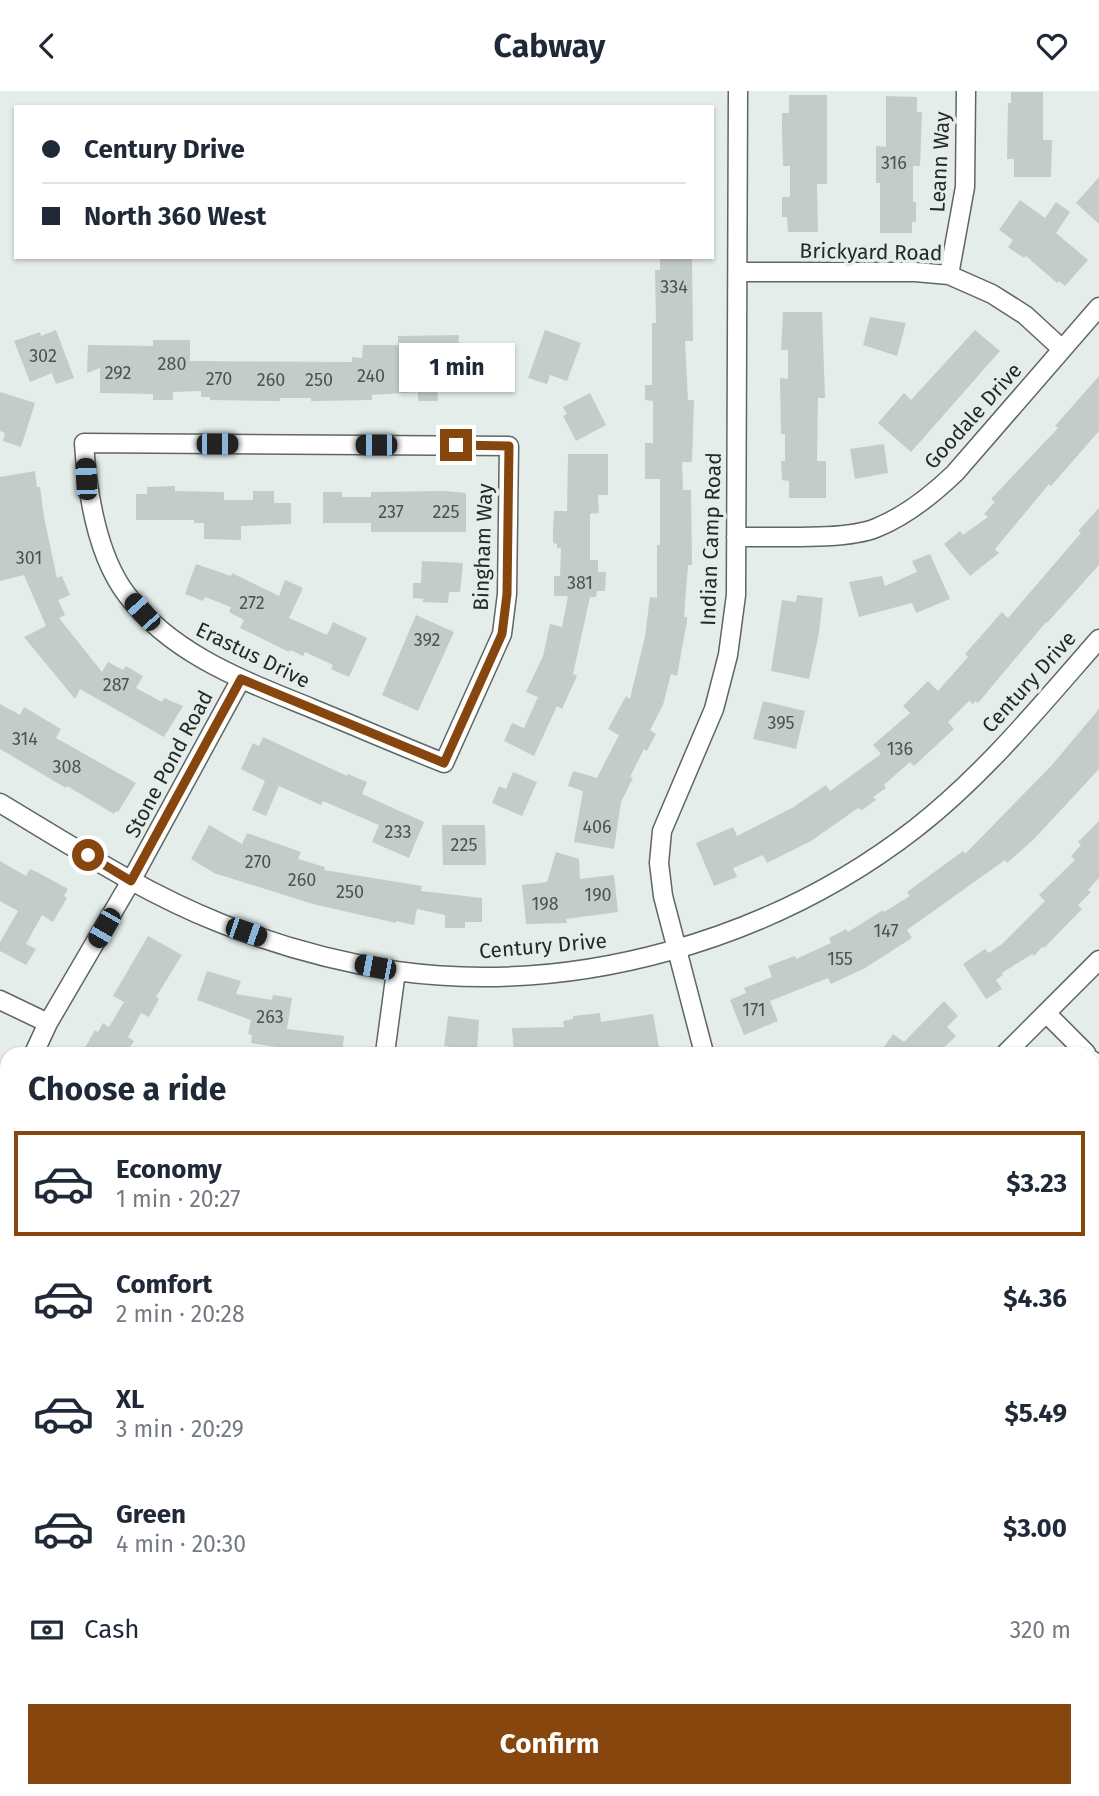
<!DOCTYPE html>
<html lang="en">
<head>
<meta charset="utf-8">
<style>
  :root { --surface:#fff; --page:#f6f6f7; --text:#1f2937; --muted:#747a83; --line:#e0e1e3; --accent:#86460e }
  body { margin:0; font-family:"Fira Sans",sans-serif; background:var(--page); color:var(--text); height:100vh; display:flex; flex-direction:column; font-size:26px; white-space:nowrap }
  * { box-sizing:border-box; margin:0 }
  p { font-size:23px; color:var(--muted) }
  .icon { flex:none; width:38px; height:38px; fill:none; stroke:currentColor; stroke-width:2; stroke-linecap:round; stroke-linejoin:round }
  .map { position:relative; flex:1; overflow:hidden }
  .drawer { position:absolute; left:0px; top:956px; width:1099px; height:751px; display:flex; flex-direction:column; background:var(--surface); border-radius:21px 21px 0 0; box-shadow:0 2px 5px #0004 }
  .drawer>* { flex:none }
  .banner { position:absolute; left:14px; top:14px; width:700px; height:154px; border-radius:0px; box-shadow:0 2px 5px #0004; display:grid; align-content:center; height:154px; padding:0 28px; background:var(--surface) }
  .end { position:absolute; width:32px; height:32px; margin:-16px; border:9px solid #86460e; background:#fff; box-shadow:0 0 0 4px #fff }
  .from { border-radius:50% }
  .bubble { position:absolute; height:49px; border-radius:0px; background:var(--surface); box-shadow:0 2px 5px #0004; font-size:23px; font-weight:700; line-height:49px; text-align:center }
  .car { position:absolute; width:21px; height:42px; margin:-21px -10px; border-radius:9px; box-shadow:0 0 5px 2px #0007; background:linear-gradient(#222 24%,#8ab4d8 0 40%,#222 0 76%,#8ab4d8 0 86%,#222 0) }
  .banner b { display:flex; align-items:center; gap:24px; height:66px; font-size:26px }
  .banner b+b { border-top:2px solid var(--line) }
  .banner i { width:18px; height:18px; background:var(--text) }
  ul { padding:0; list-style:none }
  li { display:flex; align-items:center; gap:21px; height:105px; margin:0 14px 10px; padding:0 14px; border:4px solid transparent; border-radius:0px }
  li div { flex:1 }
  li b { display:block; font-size:26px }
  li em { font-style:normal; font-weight:700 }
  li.current { border-color:var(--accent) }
  li>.icon { width:63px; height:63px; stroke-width:1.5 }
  h2 { padding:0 28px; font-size:32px; line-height:84px }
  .pay { display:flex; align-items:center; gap:18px; height:77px; padding:0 28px; font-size:26px }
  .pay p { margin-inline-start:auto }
  .button { display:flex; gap:14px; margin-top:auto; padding:14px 28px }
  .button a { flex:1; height:80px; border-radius:0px; background:var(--accent); color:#fff; font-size:28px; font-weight:700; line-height:80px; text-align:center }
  header { display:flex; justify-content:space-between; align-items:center; height:91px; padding:0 28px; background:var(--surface); font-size:32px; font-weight:700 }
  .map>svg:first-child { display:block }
</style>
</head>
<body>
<header><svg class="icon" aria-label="back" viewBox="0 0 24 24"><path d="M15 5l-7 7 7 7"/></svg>Cabway<svg class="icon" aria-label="heart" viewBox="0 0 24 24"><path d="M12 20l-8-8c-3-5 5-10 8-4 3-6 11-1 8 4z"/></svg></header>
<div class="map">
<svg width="1099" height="1705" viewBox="0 0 1099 1705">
  <rect width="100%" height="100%" fill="#e5edeb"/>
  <path fill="#c4ccca" d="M1011,1h32v48h9l-1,37h-37v-18h-7l1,-56h3z
    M789,4h38v89h-10l1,48h-30l-1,-15h-5v-20h8v-31h-7l-1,-34v-19h7z
    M886,5l31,1v15h5l-2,54h-7v36h3v20h-4v11h-32v-50h-4v-37l10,1z
    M1099,86v47l-23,-21z
    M1020,109l25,18 11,-16 14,10 -14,21 32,27 -23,26 -6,-5 -2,2 -31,-27 -2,2 -16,-11 5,-7 -14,-10z
    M660,166h32l1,84h-8l3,59h6l-2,62h-10l1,28h8l1,75h-4l-4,52h3v4l-10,55 -6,-2 -8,31 -13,25 6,4 -9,17 -3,-2 -14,28 3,1 -12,24 -7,47 -40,-7 9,-51 -15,-5 5,-15 24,7 22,-43 -11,-6 18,-33 4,3 15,-63 5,-39 7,1v-53h3v-66h-15v-36h8v-42l-8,-1v-15h7v-62h4l-1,-53h5z
    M783,221h39l3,86h-7l-1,63h9v37h-37v-17l-7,-1 -1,-19h4v-27h-4l-1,-56 8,1v-29h-7z
    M870,226l36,6 -9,33 -34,-11z
    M56,239l18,48 -18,6 -4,-11 -22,9 -16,-41 26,-9 1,4z
    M545,239l36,13 -14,38 -17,-6 -3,9 -19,-6z
    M975,239l25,21 -89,101 -33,-29 26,-30 7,7z
    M459,244l-1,19h35v30h-8v4l-48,-2 1,15h-20v-9l-46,3v5l-61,1v-3h-31v3l-70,-1v-3h-9v-6l-28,1v8h-20v-6l-53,-1v-25l-13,5 1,-28 65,1v-6h37v21l162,1v-5l10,1 1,-13h35v-9z
    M1099,285v55l-48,55 -2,-2 -54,65 4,4 -29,23 -26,-32 16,-13 3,4 25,-18 -4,-3 11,-12 -4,-3 67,-71 -3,-2z
    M0,301l35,11 -14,44 -18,-6 2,-8 -5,-2z
    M590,302l16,32 -30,16 -13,-25 4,-2 -4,-7z
    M884,353l4,29 -33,6 -5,-30z
    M568,363h40v41h-10l1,18 -9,1v46h8v12h8l-1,19h-8l-1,6h-6l-17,77 4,2 -15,33 -5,-3 -23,50 -30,-15 8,-18 12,5 14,-31 -12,-5 17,-36 7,-32 12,3 6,-31h-14v-20h6l1,-28h-4v-4l-4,-1v-16l1,-16h13z
    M35,380l2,16h3l4,30 13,61 5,-2 8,19 -12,5 7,15 -6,3 43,54 6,-10 15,8 3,-4 17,10 -7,12 26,14 2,-4 19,8 -19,31 -84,-48 -5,10 -51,-62 22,-11 -22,-51 -24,6v-104z
    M175,395v5l49,1v8h29v-9h21v12h17v21l-50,2v14l-37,-1v-16h-10v-3h-58v-26h11v-7z
    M445,400l21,2v39h-95v-9h-48v-31h19v5h29v-5z
    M1099,417v57l-52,58 -1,-1 -68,81 -3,-2 -2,3 -4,-3 -21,21 6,7 -40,37 -4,-4 -26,23 2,3 -13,9 3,3 -14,10 -4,-2 -47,33 -44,22 -4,-8 -30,13 4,9 -23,9 -18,-43 37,-16 4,9 55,-28 34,-23 4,6 51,-37 -8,-9 37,-32 -7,-7 25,-25 10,10 30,-34 -3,-3 37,-42 6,6 73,-85 -3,-2z
    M930,463l20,45 -34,14 -4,-10 -53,14 -10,-35 33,-6 3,10 32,-14 -5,-11z
    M422,470l41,2 -3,29h-11l-1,11 -26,-1 2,-3 -11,-1v-15h8z
    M196,473l35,12 1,-3 47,23 6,-16 18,8 -14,30 38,17 6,-13 34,16 -18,39 -18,-8 2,-4 -28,-13 -2,4 -13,-6 -1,2 -49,-24 4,-8 -15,-8 2,-5 -26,-10 -2,4 -18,-7z
    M797,504l26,3 -4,35 -10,46 -38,-8 11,-71 14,2z
    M416,524l38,17 -36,79 -36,-16z
    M763,610l42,10 -9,38 -43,-10z
    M0,613l20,11 4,-8 37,22 -5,9 80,45 -18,29 -2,-1 -2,3 -47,-28 -1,2 -66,-39z
    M1099,618v60l-65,70 -27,24 -2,-3 -98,70 5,8 -47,30 -34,16 -3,-6 -58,23 8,20 -34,14 -14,-35 16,-7 -2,-5 28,-11 -4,-11 27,-10 1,3 35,-16 -2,-5 17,-9 2,3 35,-22 1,2 26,-16 -3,-4 56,-41 2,3 86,-88z
    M263,646l84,39 1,-2 19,8 -5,12 62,28 -15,36 -37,-16 7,-17 -56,-24 -2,4 -42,-19 -13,30 -14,-6 13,-29 -24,-12 12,-26 6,3z
    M513,681l24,10 -15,34 -30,-13 7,-17 7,3z
    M1099,730v57l-11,12 3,2 -13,13 4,4 -38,39 -2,-1 -8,9 -2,-2 -30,19 1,2 -7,5 6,9 -16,10 -23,-35 22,-15 4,4 13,-9 43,-43 -6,-6 36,-35 -4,-4 10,-11 -3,-3z
    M209,734l33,19 5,-11 54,19 -3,7 27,8 -1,3 98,16 -1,5 61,7v24h-17v6h-20v-13l-28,-6 -3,16 -18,-4v2l-83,-19 -99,-31 -23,-14z
    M442,734h43l1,40h-43z
    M556,761l23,7 1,20 34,-4 4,37 -52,7 1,4 -41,1 -4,-39 25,-3z
    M0,770l26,15 4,-7 7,3 31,17 -4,7 3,2 -14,24 -11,-7 -16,29 10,5 -10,16 -26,-14v-9l18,-31 -18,-10z
    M148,845l34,19 -26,42 3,2 -10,18 -8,-4 -13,24 6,4 -8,12h-44l13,-23 3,2 5,-9 6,4 15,-25 -11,-6z
    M207,880l34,10 -5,13 36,6 1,-5 19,3 -5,31 57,7 -2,17h-41l1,-2 -51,-8 1,-8 -4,-1 3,-14 -54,-20z
    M944,910l14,15 -11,11 9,9 -18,17h-58l13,-19 11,8z
    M600,922l1,9 52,-8 7,39h-41v-3l-26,3h-79l-2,-25 52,-1 -1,-6 10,-2v-3z
    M448,925l31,4 -2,30 -33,-4z"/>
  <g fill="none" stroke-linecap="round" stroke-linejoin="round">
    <defs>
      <path id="lane" d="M466,1699v6"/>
      <path id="street" d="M739,181h176l34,3 43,19 33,21 37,34
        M949,184l16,-88 1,-96
        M84,352l425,3 -2,148 -5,40 -58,129c-45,-18 -89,-37 -133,-55 -68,-28 -138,-53 -184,-113 -30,-39 -40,-104 -43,-152z
        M736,446c37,-1 108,4 140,-9 30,-12 56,-33 79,-55l144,-166
        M0,712c72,43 142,89 220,120 56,22 117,39 176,48 181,25 376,-31 520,-143 69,-54 126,-124 183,-189
        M0,909l48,23
        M1046,922l40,40
        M34,962l14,-30 83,-142 110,-202
        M385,962l11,-82
        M704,962l-41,-157 -4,-33 3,-32 52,-122 14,-54 8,-60 2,-504
        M1006,962l93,-93
        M1092,969l7,7
        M0,1110h7
        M1092,1258l7,2"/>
      <path id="secondary" d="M1092,1527l7,-1
        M0,1619l7,-1"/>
    </defs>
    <use href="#lane" stroke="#5f6664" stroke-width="12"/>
    <use href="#street" stroke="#5f6664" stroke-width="21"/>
    <use href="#secondary" stroke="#5f6664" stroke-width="28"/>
    <use href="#lane" stroke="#fff" stroke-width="9"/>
    <use href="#street" stroke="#fff" stroke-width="18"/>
    <use href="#secondary" stroke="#fff" stroke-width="24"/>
    <defs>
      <path id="rail" d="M1092,1421l7,-1
        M0,1511l7,-1"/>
    </defs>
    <use href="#rail" stroke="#777c7b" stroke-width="8"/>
    <use href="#rail" stroke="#e5edeb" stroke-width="5" stroke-dasharray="16" stroke-linecap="butt"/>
  </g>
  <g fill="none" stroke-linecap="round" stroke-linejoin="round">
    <path stroke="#86460e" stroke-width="9" d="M88,764l43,26 110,-202 203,84 58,-129 5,-40 2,-148 -53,-1"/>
  </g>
  <g text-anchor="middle" stroke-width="7" stroke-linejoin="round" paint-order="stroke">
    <g font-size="18" fill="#4d5150">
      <text x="894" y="78">316</text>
      <text x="674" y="202">334</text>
      <text x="43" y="271">302</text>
      <text x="172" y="279">280</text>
      <text x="118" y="288">292</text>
      <text x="371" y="291">240</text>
      <text x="219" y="294">270</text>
      <text x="271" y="295">260</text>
      <text x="319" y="295">250</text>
      <text x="391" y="427">237</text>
      <text x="446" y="427">225</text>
      <text x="29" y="473">301</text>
      <text x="580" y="498">381</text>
      <text x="252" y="518">272</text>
      <text x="427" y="555">392</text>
      <text x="116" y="600">287</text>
      <text x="781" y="638">395</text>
      <text x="25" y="654">314</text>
      <text x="900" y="664">136</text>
      <text x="67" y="682">308</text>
      <text x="597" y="742">406</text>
      <text x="398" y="747">233</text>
      <text x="464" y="760">225</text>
      <text x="258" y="777">270</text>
      <text x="302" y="795">260</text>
      <text x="350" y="807">250</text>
      <text x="598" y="810">190</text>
      <text x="545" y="819">198</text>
      <text x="886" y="846">147</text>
      <text x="840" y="874">155</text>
      <text x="754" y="925">171</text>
      <text x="270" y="932">263</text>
    </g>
    <g font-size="21" fill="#252827" stroke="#e5edeb">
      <text transform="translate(940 71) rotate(-87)" y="7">Leann Way</text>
      <text transform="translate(871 161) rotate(1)" y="7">Brickyard Road</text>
      <text transform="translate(973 325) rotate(-48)" y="7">Goodale Drive</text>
      <text transform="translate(711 448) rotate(-88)" y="7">Indian Camp Road</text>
      <text transform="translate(483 456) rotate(-88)" y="7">Bingham Way</text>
      <text transform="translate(253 564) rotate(26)" y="7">Erastus Drive</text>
      <text transform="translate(1029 591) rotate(-48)" y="7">Century Drive</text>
      <text transform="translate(169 673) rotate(-62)" y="7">Stone Pond Road</text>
      <text transform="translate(543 855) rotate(-5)" y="7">Century Drive</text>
    </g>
  </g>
</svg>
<i class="end from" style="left:88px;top:764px"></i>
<i class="end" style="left:456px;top:354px"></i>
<div class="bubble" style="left:399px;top:252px;width:116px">1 min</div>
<i class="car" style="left:217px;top:353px;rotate:90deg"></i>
<i class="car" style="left:376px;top:354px;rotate:270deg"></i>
<i class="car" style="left:86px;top:388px;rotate:357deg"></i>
<i class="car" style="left:142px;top:521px;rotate:318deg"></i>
<i class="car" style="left:104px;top:837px;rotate:210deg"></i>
<i class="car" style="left:246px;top:841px;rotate:109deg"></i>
<i class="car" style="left:375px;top:876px;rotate:281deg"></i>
<div class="banner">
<b><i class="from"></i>Century Drive</b>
<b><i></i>North 360 West</b>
</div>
<section class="drawer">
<h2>Choose a ride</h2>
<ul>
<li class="current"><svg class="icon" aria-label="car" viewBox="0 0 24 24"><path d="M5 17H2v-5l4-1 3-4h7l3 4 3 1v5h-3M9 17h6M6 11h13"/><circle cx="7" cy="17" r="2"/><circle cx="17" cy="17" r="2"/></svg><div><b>Economy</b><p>1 min · 20:27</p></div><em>$3.23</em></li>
<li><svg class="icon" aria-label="car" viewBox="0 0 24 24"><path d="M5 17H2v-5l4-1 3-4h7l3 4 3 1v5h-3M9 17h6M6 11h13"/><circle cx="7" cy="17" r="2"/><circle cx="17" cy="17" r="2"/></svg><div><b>Comfort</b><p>2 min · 20:28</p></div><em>$4.36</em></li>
<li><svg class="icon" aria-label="car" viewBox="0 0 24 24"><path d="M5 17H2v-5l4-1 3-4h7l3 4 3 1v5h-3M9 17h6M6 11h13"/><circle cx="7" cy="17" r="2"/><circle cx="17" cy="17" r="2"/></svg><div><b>XL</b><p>3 min · 20:29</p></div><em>$5.49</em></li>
<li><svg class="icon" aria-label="car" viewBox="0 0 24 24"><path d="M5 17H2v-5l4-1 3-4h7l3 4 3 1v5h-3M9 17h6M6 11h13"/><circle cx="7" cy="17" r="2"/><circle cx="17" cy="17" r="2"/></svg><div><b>Green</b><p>4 min · 20:30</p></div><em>$3.00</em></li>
</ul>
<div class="pay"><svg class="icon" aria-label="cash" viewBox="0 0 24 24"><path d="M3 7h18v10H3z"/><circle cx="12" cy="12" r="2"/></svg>Cash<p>320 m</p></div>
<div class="button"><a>Confirm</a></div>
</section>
</div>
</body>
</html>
